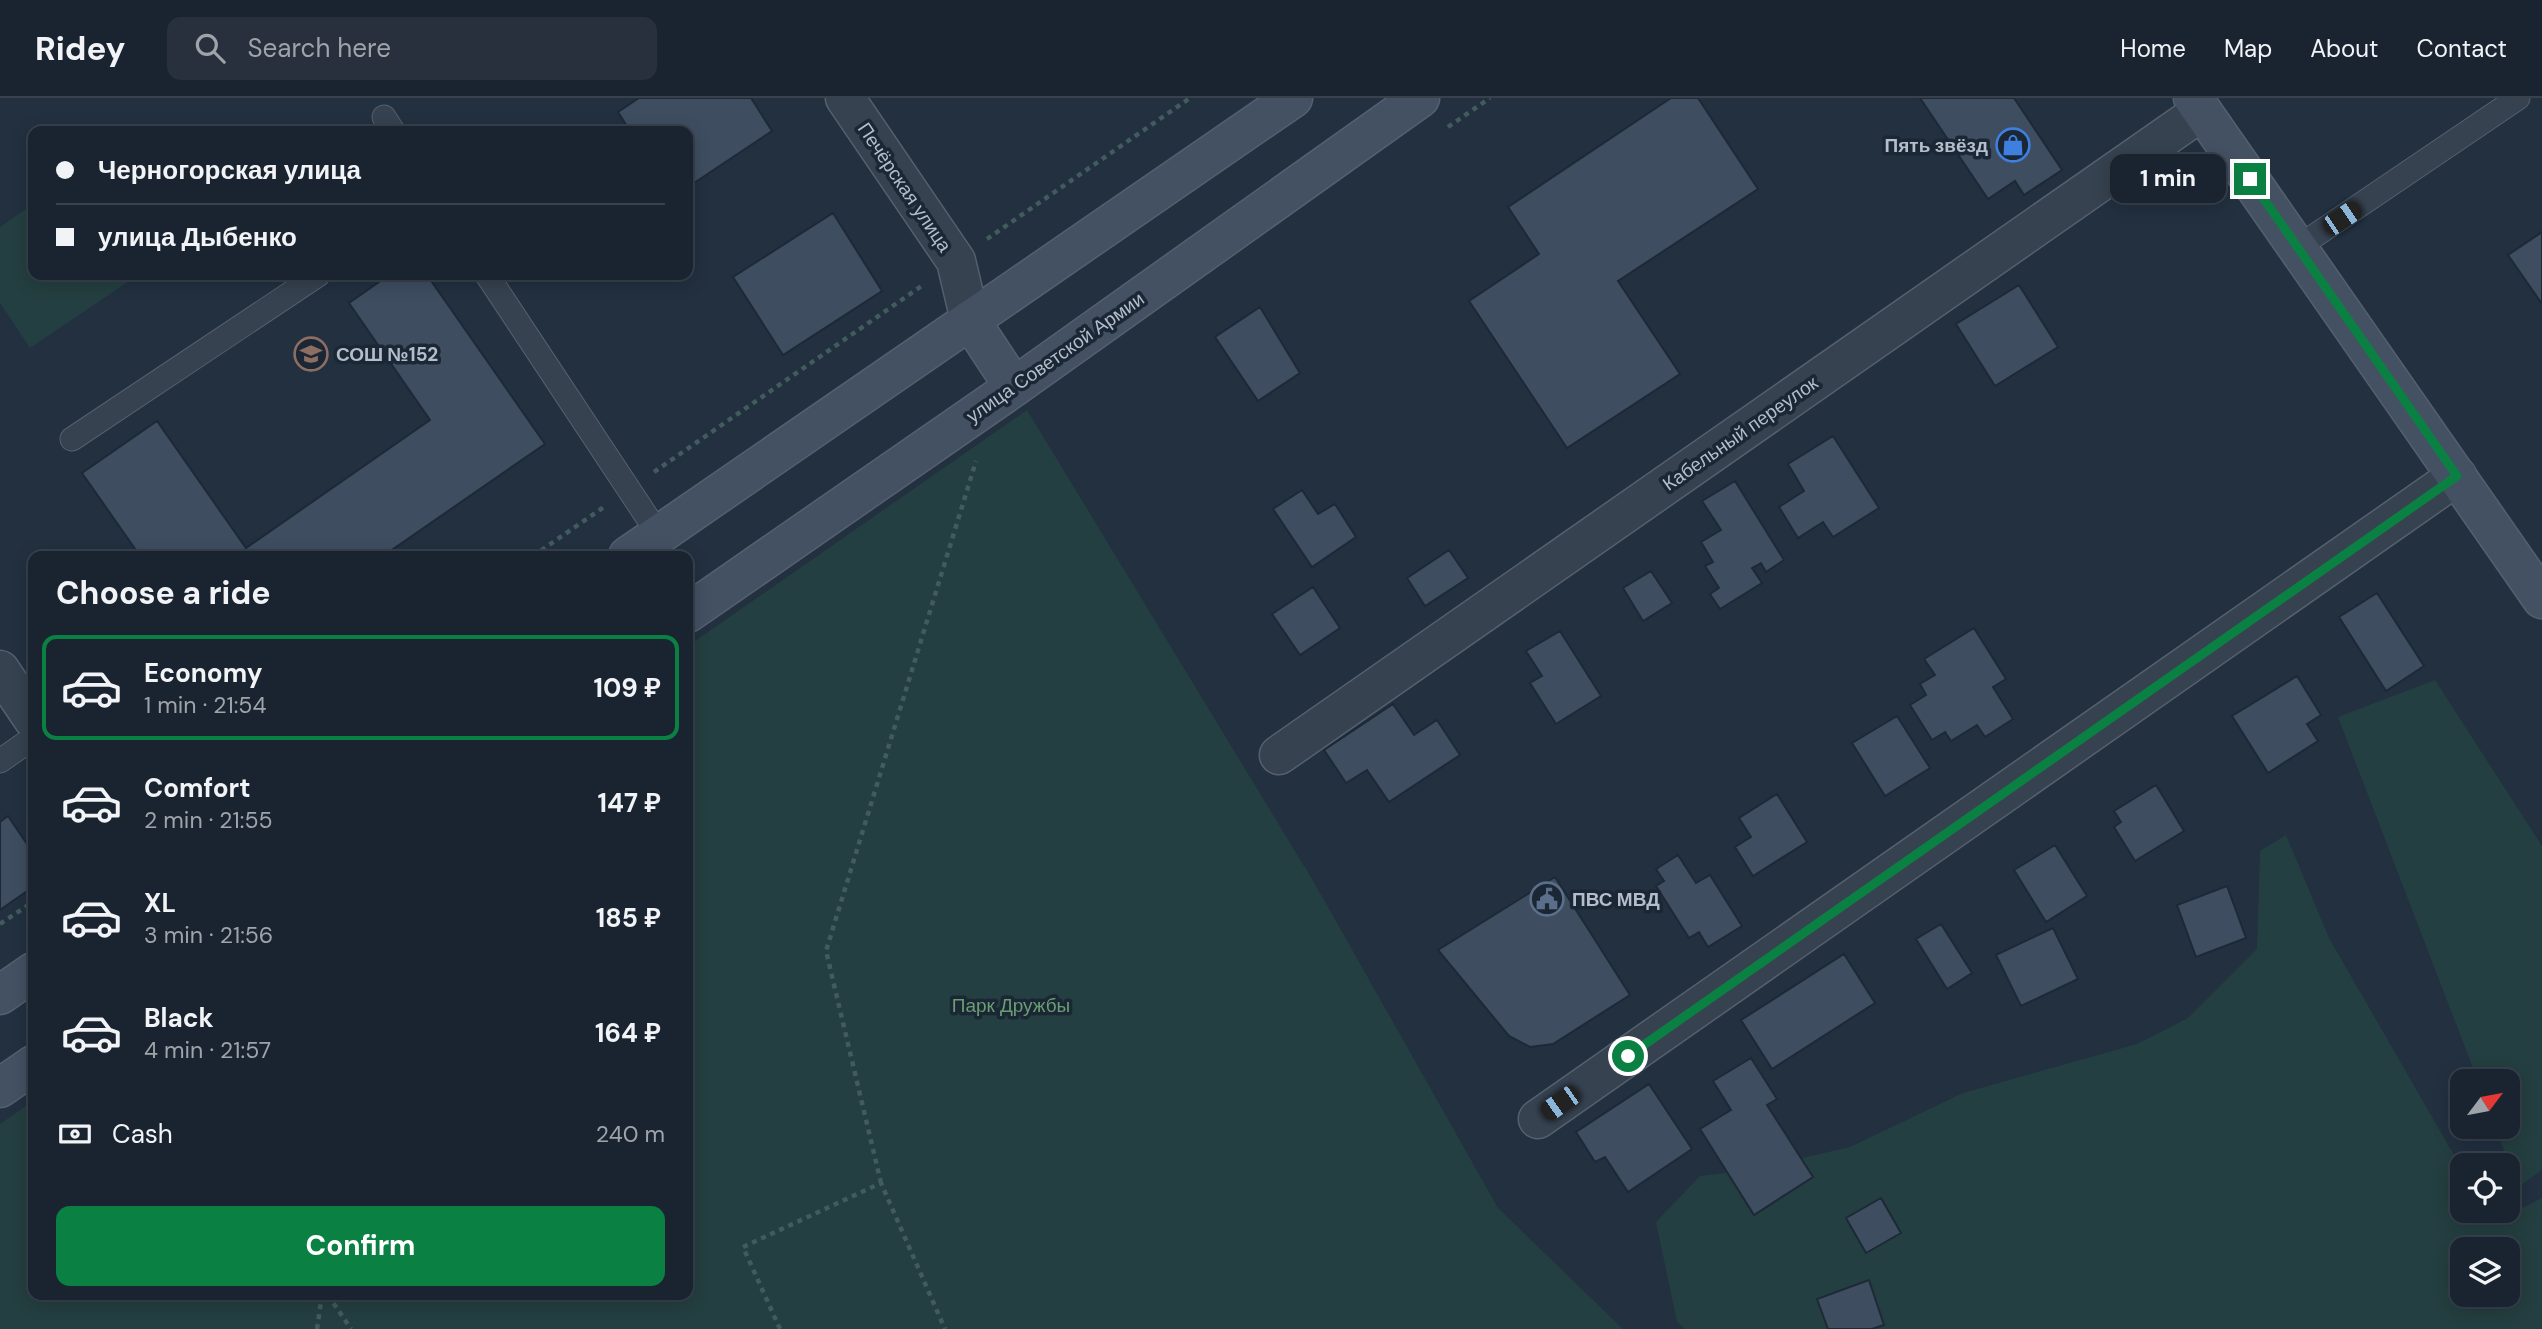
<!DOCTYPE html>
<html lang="en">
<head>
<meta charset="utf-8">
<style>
  :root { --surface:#1a2430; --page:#27303c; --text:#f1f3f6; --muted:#9fa4ab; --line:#38414c; --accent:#0b8043 }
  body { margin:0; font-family:"DM Sans",sans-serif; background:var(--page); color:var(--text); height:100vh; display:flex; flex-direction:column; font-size:26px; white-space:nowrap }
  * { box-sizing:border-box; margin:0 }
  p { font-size:23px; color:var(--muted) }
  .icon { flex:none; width:38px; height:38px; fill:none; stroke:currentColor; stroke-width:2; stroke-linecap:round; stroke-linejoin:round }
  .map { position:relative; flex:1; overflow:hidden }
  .sheet { position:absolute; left:28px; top:453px; width:665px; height:749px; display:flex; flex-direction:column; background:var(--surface); border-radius:14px; box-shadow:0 4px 18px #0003,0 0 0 2px var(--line) }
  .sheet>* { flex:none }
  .top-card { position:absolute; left:28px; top:28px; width:665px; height:154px; border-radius:14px; box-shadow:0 4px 18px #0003,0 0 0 2px var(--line); display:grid; align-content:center; height:154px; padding:0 28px; background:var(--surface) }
  .needle { width:46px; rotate:58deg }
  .tools { position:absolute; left:2450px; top:971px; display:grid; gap:14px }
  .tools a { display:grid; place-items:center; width:70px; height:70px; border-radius:14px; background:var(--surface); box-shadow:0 4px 18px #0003,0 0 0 2px var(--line); font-size:35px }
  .end { position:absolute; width:32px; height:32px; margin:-16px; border:9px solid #0b8043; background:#fff; box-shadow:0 0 0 4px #fff }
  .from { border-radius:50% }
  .bubble { position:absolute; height:49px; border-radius:14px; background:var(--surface); box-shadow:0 4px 18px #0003,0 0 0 2px var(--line); font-size:23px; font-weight:700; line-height:49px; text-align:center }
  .car { position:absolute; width:21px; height:42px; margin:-21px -10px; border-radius:9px; box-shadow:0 0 5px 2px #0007; background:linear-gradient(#222 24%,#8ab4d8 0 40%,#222 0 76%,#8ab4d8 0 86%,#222 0) }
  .top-card b { display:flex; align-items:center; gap:24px; height:66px; font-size:26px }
  .top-card b+b { border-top:2px solid var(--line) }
  .top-card i { width:18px; height:18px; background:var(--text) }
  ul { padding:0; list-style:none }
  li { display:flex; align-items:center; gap:21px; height:105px; margin:0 14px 10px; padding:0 14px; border:4px solid transparent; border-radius:14px }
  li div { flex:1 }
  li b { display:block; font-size:26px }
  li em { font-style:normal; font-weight:700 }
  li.selected { border-color:var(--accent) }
  li>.icon { width:63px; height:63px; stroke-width:1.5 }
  h2 { padding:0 28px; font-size:32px; line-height:84px }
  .pay { display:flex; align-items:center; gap:18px; height:77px; padding:0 28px; font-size:26px }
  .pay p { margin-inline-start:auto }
  .cta { display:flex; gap:14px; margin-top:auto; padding:14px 28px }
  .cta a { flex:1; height:80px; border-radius:14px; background:var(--accent); color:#fff; font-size:28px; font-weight:700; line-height:80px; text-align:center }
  header { display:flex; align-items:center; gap:42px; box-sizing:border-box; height:98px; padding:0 35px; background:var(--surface); border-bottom:2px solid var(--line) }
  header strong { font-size:33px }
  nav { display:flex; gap:38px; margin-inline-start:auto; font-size:24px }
  .search { width:490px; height:63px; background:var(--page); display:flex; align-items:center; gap:18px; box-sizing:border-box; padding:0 24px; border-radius:14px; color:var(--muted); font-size:26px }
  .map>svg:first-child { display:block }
</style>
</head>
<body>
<header>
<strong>Ridey</strong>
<div class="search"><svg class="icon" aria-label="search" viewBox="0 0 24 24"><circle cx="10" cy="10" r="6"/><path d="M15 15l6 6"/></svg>Search here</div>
<nav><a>Home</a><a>Map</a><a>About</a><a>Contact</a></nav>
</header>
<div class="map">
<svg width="2542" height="1231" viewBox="0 0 2542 1231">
  <rect width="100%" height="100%" fill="#223040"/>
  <path fill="#243f41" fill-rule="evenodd" d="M33,106v71h105l-108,73 -30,-45v-76z
    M1027,312l288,474 183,324 125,121h-1623v-205l33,-23v194h655v-649z
    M2435,582l107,166v324l-24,17 -23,-60h13v-45l-30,-1 -140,-364z
    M2286,737l43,103 133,231v42h24l7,12 49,-25v131h-857l-8,-7 -21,-100 44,-46 45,-5 105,-24 113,-54 174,-49 51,-26 69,-69 3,-98zM2462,1152h46v45h-46z"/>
  <path fill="#3e4e60" stroke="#1d2937" stroke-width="2" d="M639,0h112l21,33 -84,56v-56h-58l-12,-19z
    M1671,0h27l60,91 -140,92 62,93 -113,74 -98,-147 70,-47 -31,-47z
    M1920,0h94l48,72 -38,25 -9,-14 -27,18z
    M833,115l49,78 -99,64 -50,-78z
    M2542,134v72l-34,-49z
    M389,177h38l118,169 -162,112h-243l-58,-83 75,-52 89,127 184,-128 -81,-117z
    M2019,187l39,62 -63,39 -39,-62z
    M1260,209l40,66 -42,28 -43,-64z
    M1833,338l46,72 -46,29 -10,-15 -25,16 -19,-31 25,-16 -16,-27z
    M1735,383l49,79 -18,12 -5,-9 -9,5 10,15 -42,26 -10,-15 9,-6 -14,-22 8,-4 -12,-20 20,-12 -19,-29z
    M1302,392l16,24 17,-10 21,33 -44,30 -39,-58z
    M1449,452l19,28 -43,28 -18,-28z
    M1651,473l21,32 -29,18 -20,-33z
    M1313,489l27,41 -40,27 -28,-41z
    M2377,495l47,73 -38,25 -47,-74z
    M1974,530l32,51 -13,8 20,32 -28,18 -8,-12 -26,16 -6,-9 -13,8 -22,-35 16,-10 -6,-11 15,-9 -11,-16z
    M1560,533l41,65 -45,28 -26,-41 12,-7 -16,-25z
    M2297,578l24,39 -14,9 11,17 -50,32 -36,-57z
    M1393,606l21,31 23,-15 23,35 -71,47 -22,-32 -21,13 -22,-33z
    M1897,618l33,52 -45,28 -33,-53z
    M2156,687l28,46 -49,30 -21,-34 7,-5 -7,-11z
    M1777,696l30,48 -54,34 -18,-29 16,-10 -12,-19z
    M8,718l25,37v34l-33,23v-88z
    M2055,747l32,51 -41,26 -32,-52z
    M1678,757l18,28 14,-8 32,51 -34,21 -9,-15 -10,6 -33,-52 8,-5 -8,-12z
    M1555,779l75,118 -77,49 -23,3 -21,-11 -71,-86z
    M2227,788l19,52 -50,19 -19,-52z
    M1941,826l31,49 -25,16 -31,-50z
    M2053,830l25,51 -57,27 -25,-51z
    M1844,856l31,49 -103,66 -31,-49z
    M1751,960l26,41 -10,6 46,72 -59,38 -54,-86 31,-19 -18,-29z
    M1649,986l43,65 -64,43 -23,-35 -10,5 -19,-30z
    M1881,1100l20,35 -35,20 -20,-35z
    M1869,1182l15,45 -12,4h-44l-11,-30z"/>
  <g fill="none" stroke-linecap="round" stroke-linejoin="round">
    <defs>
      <path id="service" d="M384,19l9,14
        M2298,149l220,-149
        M487,177l172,260
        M72,341l246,-164
        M0,663l33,-23"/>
      <path id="minor" d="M845,0l111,163 14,59
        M0,572l33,49
        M1279,657l923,-644
        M1538,1021l919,-643"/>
      <path id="secondary" d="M2193,0l349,501
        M970,222l44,67
        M628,458l665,-458
        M688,515l326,-226 406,-289
        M0,897l33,-23
        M0,990l33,-23"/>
    </defs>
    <use href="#service" stroke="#54606e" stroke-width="25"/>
    <use href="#minor" stroke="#54606e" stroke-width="41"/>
    <use href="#secondary" stroke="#54606e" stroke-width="41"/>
    <path stroke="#425c5e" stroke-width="4.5" stroke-dasharray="5 5" stroke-linecap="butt" d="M1448,29l42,-29
      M987,141l203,-141
      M654,374l269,-187
      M533,458l71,-49
      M0,826l33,-22
      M881,1085l-55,-232 150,-490
      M328,1197l23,34
      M317,1231l5,-34
      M780,1231l-37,-82 138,-64 64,146"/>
    <use href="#service" stroke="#364250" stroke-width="23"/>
    <use href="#minor" stroke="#364250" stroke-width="38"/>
    <use href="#secondary" stroke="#445163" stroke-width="38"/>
  </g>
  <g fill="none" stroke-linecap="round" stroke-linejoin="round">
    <path stroke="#0b8043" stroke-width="9" d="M1628,958l829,-580 -207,-297"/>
  </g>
  <defs>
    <symbol id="shop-ring" viewBox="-11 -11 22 22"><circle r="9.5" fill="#1b2735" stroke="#3f7fe0" stroke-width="1.5"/><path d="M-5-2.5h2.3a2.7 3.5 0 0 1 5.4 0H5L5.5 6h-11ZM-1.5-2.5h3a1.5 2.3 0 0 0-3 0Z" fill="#3f7fe0"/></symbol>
    <symbol id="school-ring" viewBox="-11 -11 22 22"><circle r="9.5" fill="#1b2735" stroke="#8d6e63" stroke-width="1.5"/><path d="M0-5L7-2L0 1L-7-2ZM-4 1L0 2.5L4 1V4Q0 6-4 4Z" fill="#8d6e63"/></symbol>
    <symbol id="civic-ring" viewBox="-11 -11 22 22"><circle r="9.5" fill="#1b2735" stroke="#5c6f8a" stroke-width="1.5"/><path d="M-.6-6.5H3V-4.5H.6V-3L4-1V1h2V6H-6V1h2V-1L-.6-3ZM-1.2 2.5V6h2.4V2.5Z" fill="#5c6f8a"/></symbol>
  </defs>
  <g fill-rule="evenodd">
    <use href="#shop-ring" x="1994" y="28" width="38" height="38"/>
    <use href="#school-ring" x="292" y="237" width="38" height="38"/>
    <use href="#civic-ring" x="1528" y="782" width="38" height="38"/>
  </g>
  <g text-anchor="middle" stroke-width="7" stroke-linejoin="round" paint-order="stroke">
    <g font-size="19" font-weight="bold" fill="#b3bdcb" stroke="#1b2735" text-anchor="start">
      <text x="1988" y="54" text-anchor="end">Пять звёзд</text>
      <text x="336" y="263">СОШ №152</text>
      <text x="1572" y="808">ПВС МВД</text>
    </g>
    <g font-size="19" fill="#b3bdcb" stroke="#1b2735">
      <text transform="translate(905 89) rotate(56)" y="7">Печёрская улица</text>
      <text transform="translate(1055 259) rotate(-35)" y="7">улица Советской Армии</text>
      <text transform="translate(1740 335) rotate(-35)" y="7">Кабельный переулок</text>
    </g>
    <g font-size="19" fill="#689e72" stroke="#1b2735">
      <text x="1011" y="914">Парк Дружбы</text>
    </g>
  </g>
</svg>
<div class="tools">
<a><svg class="needle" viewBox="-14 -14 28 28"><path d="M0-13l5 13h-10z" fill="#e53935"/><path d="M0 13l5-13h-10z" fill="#9fa4ab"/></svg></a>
<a><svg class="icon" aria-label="locate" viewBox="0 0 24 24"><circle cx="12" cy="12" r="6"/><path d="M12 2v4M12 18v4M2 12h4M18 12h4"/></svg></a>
<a><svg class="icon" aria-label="layers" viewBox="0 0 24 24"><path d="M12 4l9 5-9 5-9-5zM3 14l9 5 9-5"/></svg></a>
</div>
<i class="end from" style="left:1628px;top:958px"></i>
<i class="end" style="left:2250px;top:81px"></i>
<div class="bubble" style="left:2110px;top:56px;width:116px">1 min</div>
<i class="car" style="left:2342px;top:120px;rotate:56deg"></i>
<i class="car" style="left:1560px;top:1005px;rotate:235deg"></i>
<div class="top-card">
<b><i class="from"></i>Черногорская улица</b>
<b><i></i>улица Дыбенко</b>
</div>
<section class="sheet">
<h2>Choose a ride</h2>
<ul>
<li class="selected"><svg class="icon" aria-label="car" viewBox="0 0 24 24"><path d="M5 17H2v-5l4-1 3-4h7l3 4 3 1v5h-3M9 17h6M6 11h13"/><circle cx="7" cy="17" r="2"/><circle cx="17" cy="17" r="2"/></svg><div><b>Economy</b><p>1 min · 21:54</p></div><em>109 ₽</em></li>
<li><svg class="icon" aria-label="car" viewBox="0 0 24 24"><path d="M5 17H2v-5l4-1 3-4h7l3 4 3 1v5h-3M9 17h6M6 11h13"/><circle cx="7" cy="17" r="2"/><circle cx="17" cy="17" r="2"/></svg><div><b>Comfort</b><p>2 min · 21:55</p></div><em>147 ₽</em></li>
<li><svg class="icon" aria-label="car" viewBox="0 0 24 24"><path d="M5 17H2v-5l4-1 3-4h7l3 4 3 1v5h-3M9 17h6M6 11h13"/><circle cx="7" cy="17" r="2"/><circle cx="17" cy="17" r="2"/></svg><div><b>XL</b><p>3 min · 21:56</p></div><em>185 ₽</em></li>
<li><svg class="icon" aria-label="car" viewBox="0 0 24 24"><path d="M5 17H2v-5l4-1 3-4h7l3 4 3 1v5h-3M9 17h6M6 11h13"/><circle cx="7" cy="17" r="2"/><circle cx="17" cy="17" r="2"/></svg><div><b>Black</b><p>4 min · 21:57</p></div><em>164 ₽</em></li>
</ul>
<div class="pay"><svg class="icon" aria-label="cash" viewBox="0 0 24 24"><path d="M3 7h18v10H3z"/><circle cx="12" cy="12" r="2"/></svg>Cash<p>240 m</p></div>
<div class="cta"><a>Confirm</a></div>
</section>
</div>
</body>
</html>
